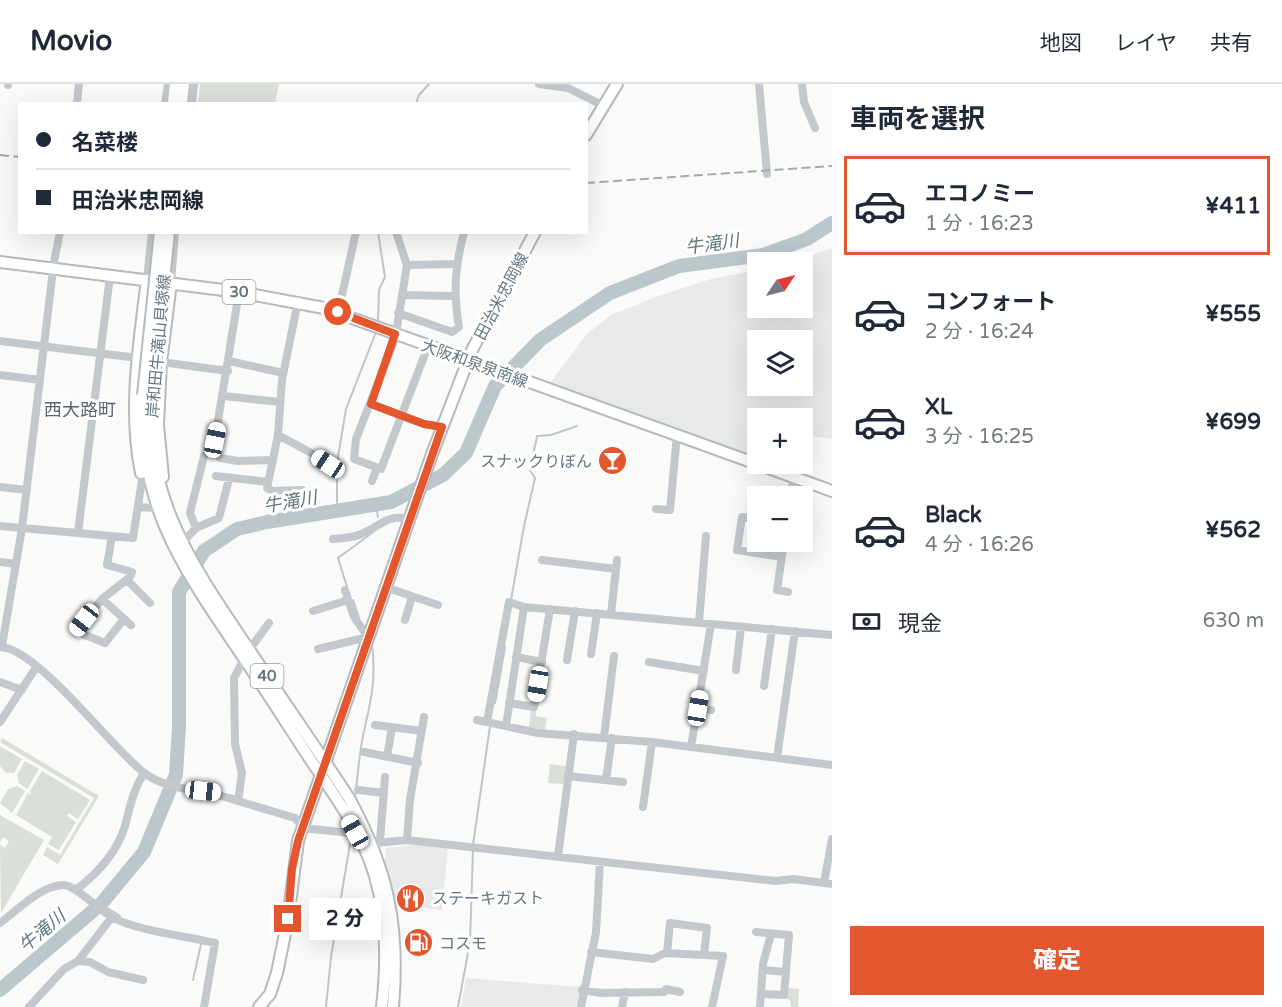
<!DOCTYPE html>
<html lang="ja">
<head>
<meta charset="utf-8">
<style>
  :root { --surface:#fff; --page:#f6f6f7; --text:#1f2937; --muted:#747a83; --line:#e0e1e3; --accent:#e4572e }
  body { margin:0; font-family:"Varela Round","Noto Sans JP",sans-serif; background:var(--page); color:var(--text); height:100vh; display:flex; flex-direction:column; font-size:22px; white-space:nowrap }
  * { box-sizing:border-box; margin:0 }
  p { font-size:20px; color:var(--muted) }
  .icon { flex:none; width:33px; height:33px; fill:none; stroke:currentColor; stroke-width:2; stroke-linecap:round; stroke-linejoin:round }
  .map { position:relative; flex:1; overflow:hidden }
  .drawer { display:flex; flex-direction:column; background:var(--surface); width:450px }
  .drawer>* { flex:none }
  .top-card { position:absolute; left:18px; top:18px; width:570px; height:132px; border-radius:0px; box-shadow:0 6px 24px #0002; display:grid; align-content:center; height:132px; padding:0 18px; background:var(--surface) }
  .needle { width:39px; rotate:55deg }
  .fabs { position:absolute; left:747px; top:168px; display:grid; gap:12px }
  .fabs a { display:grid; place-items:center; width:66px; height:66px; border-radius:0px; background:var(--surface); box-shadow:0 6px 24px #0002; font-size:30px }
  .end { position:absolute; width:27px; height:27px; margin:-14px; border:8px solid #e4572e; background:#fff; box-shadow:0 0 0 3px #fff }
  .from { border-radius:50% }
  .bubble { position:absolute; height:42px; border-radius:0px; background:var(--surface); box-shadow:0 6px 24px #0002; font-size:20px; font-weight:800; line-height:42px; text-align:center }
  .car { position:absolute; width:18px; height:36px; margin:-18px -9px; border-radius:8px; box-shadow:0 0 4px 2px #0007; background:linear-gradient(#fff 24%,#345 0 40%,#fff 0 76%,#345 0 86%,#fff 0) }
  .top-card b { display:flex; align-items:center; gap:21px; height:57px; font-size:22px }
  .top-card b+b { border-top:2px solid var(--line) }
  .top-card i { width:15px; height:15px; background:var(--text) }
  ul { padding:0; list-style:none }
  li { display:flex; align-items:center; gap:18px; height:99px; margin:0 12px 9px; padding:0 6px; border:3px solid transparent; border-radius:0px }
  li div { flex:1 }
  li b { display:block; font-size:22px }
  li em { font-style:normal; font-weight:800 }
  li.selected { border-color:var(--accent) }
  li>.icon { width:54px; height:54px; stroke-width:1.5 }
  h2 { padding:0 18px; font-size:27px; line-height:72px }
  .pay { display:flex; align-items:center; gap:15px; height:66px; padding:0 18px; font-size:22px }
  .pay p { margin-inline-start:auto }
  .button { display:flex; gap:12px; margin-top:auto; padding:12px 18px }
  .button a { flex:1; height:69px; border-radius:0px; background:var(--accent); color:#fff; font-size:24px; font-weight:800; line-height:69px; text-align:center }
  header { display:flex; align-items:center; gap:36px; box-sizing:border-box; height:84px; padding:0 30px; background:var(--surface); border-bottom:2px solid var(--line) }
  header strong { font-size:28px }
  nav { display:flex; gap:33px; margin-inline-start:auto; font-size:21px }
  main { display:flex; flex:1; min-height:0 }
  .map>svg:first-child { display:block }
</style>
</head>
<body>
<header>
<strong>Movio</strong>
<nav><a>地図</a><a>レイヤ</a><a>共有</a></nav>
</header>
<main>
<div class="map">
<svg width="832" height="923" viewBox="0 0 832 923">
  <rect width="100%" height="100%" fill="#fafaf8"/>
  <path fill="#e8e9e9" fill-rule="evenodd" d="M832,164v191l-29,-4 -1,-17h-44l-1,39 -206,-75 35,-47 25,-20 47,-19 53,-17 46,-9 1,38h44v-46h-8zM802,256v46h-44v-46z
    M422,760l26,3 -6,63 -45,-5 -12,-43 1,-14z
    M466,894l114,9 -2,20h-117z"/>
  <path fill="#dadfd7" d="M200,0h79l-4,19h-77z
    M531,626l5,1v5l11,2 -2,12 -16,-3z
    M2,654l97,58 -41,68 -15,-9 4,-8 13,8 34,-57 -94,-56z
    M0,662l22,13 -8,14h-8l-6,-7z
    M25,677l14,8 -12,20 -8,-6 -2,-8z
    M550,680l16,2 -1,18 -17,-1z
    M42,687l48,29 -12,19 -9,-6 -2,3 9,6 -17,28 -11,-6 4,-7 -36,-22 12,-22 4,2 -2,-4z
    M17,702l8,5 -13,22 -12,-10 8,-14z
    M0,731l44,25 -43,73 -1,-68 5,3 4,-7 -6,-4 -3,5z
    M787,904l12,1 -1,18h-7l-1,-7 -4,-1z"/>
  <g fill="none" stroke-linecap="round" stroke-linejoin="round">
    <path stroke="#bbc7cb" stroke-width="2" d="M416,20l3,-9 10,-11
      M378,148l7,45 -6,13 -1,31
      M337,379l9,-54 30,-77
      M376,421l2,12
      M337,427v-31
      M347,503l-9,-29 34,-25
      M353,516l6,18
      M511,516l13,-74 11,-48 -5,-8 7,-34 14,-1 26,-9
      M495,619l10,-56
      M355,713c3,-22 4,-44 9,-66 8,-35 12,-51 8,-88
      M473,761l17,-119
      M101,820l19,12
      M193,896l8,-36
      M326,923l5,-50 19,-113
      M458,923l12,-65 3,-92"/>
    <path stroke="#bbc7cb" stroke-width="14" d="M0,906l101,-86 43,-52 32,-77 3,-48v-135l25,-41 33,-22 30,-7 124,-20 52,-27 23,-22 29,-67 45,-46 70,-47 69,-27 84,-11 44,-16 25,-16"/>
    <defs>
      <path id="major" d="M173,20l2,-20
        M182,20l2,-20
        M586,51l31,-51
        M0,178l239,30 85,16 508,183
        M143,311c-5,108 36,167 94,253 26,38 50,76 75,114 24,35 51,73 63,114 12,42 12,88 7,131
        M152,311c-9,105 45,177 100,259 32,48 65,95 97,144 39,72 51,127 44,209
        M141,389c-13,-64 -2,-128 6,-193
        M163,393l-5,-52 3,-63 10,-79
        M259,923l11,-13 7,-21 11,-54 10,-78 134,-387 40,-104 63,-118"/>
    </defs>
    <use href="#major" stroke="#b5babe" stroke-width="14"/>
    <path stroke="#c3c8cc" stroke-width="8" d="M539,0l29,4 34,17
      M759,0l8,90
      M802,0l2,18 11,26
      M8,1v-1
      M77,20l2,-20
      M165,20l3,-20
      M192,20l2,-20
      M396,148l11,33 -12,74 -39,100 -2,20 27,10 47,-123
      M407,181l49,-1
      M147,196l5,-48
      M171,199l4,-51
      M402,211l51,1
      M298,217l-16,79 -4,55 -11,53 6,3 29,-1
      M338,229l18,-81
      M398,229l54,19 7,-5c-6,-36 -4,-59 5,-95
      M0,257l138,17
      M229,277l54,12
      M161,278l67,9
      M0,291l40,5
      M224,312l56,6
      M371,320l53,20 18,3
      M278,351l63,34
      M215,355l24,-147
      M220,374l18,3 35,-1
      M216,392l52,6
      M372,397l5,-13
      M0,403l27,3
      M790,412l4,-18
      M138,423l18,1
      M656,425l14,1 7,-75
      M758,435l-16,-2 -5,33 44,7
      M0,442l133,12 9,-58
      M196,444l-6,-15 14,-57
      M78,449l32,-257
      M112,452l-5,29 25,7 -2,5 -28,22 -27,32 30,12 19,-24
      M333,455c10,-1 19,-1 28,-5 21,-8 24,-20 49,-15
      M784,458l-7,48 11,2
      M181,460l15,-16 23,-10 10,-39
      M542,476l74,9
      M0,478l16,2
      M127,496l23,23
      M385,503l53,18
      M102,515l29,26
      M313,527l35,-11
      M611,530l6,-54
      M405,536l7,-23
      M699,538l7,-86
      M269,539l-20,27 -15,28 1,66 7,29 -4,28 57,17 8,10 47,5
      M2,562l20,-118 32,-266 6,-30
      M0,563c36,0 110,99 143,125 25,20 64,17 95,29
      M318,565l50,-12 -14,-20 -9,-27
      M591,570l6,-41
      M516,573l26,5
      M567,576l8,-49
      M649,578l55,9
      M736,586l5,-43
      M0,598l22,8
      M764,602l8,-57
      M509,619l25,4 16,-98
      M698,624l13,2
      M477,636l61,13 114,9 180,23
      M0,638l37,-56
      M487,638l22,-120 15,5 308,28
      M375,641l47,6
      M506,642l18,-119
      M604,653l10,-81
      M691,663l20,-123
      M364,668l54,11
      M387,673l5,-30
      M777,674l18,-127
      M568,692l55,6
      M606,696l6,-42
      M358,706l26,3
      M643,723l9,-65
      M407,756l3,-40 14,-83
      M380,757l5,-64
      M365,760l42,-4 369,41 17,-2 39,5
      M558,772l16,-122
      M824,799l8,-44
      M77,805c21,-16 40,-37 48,-63 5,-19 8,-36 19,-53
      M0,839c18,-13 40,-37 63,-38 11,-1 36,25 49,32 25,14 74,19 103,26l-11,64
      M756,848l33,3 -5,60 -23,-1
      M591,868l62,7 12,-6 58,3 -11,51
      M667,869l3,-30 37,5 -3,27
      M78,877l34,-44
      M763,886l23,2
      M582,906l19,3 63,-1 2,-3 14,3
      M29,923l35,-38 14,-8 12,1 18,10 35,8
      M581,923l15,-75 4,-70
      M622,923l3,-15
      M760,923l3,-43 8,-30"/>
    <use href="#major" stroke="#fff" stroke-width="10"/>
    <path stroke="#a2aab0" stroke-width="2" stroke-dasharray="9 4.5" stroke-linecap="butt" d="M0,71l20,2
      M586,99l246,-17"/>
    <defs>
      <path id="major-bridge" d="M143,311l17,-163
        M152,311l17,-163"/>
    </defs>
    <use href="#major-bridge" stroke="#b5babe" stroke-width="14" stroke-linecap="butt"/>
    <use href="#major-bridge" stroke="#fff" stroke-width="10"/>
  </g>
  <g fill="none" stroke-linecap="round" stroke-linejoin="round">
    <path stroke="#e4572e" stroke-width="8" d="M288,835l4,-50 6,-28 144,-414 -18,-3 -53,-20 24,-70 -57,-22"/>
  </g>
  <defs>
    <symbol id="bar-disc" viewBox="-11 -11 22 22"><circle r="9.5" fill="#e4572e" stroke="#fff"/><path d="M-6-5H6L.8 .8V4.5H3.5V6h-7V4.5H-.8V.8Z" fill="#fff"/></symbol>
    <symbol id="restaurant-disc" viewBox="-11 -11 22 22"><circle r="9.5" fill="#e4572e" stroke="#fff"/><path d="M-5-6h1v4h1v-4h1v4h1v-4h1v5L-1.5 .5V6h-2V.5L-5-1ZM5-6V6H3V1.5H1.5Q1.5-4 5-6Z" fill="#fff"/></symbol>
    <symbol id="fuel-disc" viewBox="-11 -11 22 22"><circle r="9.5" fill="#e4572e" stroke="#fff"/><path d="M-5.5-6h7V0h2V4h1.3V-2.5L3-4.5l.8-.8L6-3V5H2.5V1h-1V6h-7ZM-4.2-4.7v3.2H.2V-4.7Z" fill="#fff"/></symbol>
  </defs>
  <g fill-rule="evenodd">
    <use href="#bar-disc" x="596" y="360" width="33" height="33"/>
    <use href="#restaurant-disc" x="394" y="798" width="33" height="33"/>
    <use href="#fuel-disc" x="402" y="842" width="33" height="33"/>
  </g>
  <g text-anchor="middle" stroke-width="6" stroke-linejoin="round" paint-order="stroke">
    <g fill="#fff" stroke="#939fa8" stroke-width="1.5">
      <rect x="222.5" y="196" width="33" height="24" rx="4.5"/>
      <rect x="250.5" y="580" width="33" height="24" rx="4.5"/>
    </g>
    <g font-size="15" font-weight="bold" fill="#657683">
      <text x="239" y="213">30</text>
      <text x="267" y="597">40</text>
    </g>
    <g font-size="16" fill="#657683" stroke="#fff">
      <text transform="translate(501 212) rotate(-62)" y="6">田治米忠岡線</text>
      <text transform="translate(158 262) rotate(-85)" y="6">岸和田牛滝山貝塚線</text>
      <text transform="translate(475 279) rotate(20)" y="6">大阪和泉泉南線</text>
    </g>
    <g font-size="16" fill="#657683" stroke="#fff" text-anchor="start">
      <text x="592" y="383" text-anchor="end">スナックりぼん</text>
      <text x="432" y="820">ステーキガスト</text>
      <text x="439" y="865">コスモ</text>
    </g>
    <g font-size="18" font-style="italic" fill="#60757c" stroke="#fff">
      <text transform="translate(712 160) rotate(-8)" y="6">牛滝川</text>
      <text transform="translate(290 418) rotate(-10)" y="6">牛滝川</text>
      <text transform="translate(42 847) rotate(-40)" y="6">牛滝川</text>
    </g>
    <g font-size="18" fill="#57646e" stroke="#fff">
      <text x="80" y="332">西大路町</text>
    </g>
  </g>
</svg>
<div class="fabs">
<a><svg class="needle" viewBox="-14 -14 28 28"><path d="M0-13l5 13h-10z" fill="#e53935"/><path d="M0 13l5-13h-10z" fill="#747a83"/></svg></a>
<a><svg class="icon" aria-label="layers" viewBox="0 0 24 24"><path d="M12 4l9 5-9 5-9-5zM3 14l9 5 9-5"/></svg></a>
<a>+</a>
<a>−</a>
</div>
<i class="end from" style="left:338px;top:228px"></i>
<i class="end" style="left:288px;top:835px"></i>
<div class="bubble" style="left:309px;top:814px;width:72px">2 分</div>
<i class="car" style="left:215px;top:356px;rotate:11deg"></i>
<i class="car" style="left:328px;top:380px;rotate:303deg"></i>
<i class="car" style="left:84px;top:536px;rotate:218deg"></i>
<i class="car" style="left:538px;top:600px;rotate:189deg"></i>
<i class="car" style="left:698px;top:624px;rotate:9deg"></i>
<i class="car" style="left:203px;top:707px;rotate:96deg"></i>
<i class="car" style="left:355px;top:748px;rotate:331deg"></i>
<div class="top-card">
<b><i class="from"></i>名菜楼</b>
<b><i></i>田治米忠岡線</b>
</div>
</div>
<section class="drawer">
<h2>車両を選択</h2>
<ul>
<li class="selected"><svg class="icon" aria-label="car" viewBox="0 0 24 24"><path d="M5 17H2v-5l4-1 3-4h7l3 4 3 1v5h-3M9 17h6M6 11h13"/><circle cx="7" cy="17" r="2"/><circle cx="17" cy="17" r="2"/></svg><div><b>エコノミー</b><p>1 分 · 16:23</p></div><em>¥411</em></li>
<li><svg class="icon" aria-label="car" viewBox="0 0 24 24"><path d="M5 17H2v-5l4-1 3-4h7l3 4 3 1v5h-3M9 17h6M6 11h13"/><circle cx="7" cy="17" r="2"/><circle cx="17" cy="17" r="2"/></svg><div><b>コンフォート</b><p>2 分 · 16:24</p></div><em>¥555</em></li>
<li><svg class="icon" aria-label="car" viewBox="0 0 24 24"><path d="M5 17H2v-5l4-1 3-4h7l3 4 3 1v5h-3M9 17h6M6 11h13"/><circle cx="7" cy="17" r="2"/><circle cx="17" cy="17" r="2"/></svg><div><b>XL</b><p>3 分 · 16:25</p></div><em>¥699</em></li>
<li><svg class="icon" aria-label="car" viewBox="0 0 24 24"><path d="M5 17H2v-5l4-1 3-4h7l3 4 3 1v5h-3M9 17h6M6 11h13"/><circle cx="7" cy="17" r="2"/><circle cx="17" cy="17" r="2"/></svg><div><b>Black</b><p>4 分 · 16:26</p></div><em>¥562</em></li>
</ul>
<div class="pay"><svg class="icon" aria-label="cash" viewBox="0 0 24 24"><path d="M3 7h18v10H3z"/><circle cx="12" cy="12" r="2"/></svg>現金<p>630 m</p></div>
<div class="button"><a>確定</a></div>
</section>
</main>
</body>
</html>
